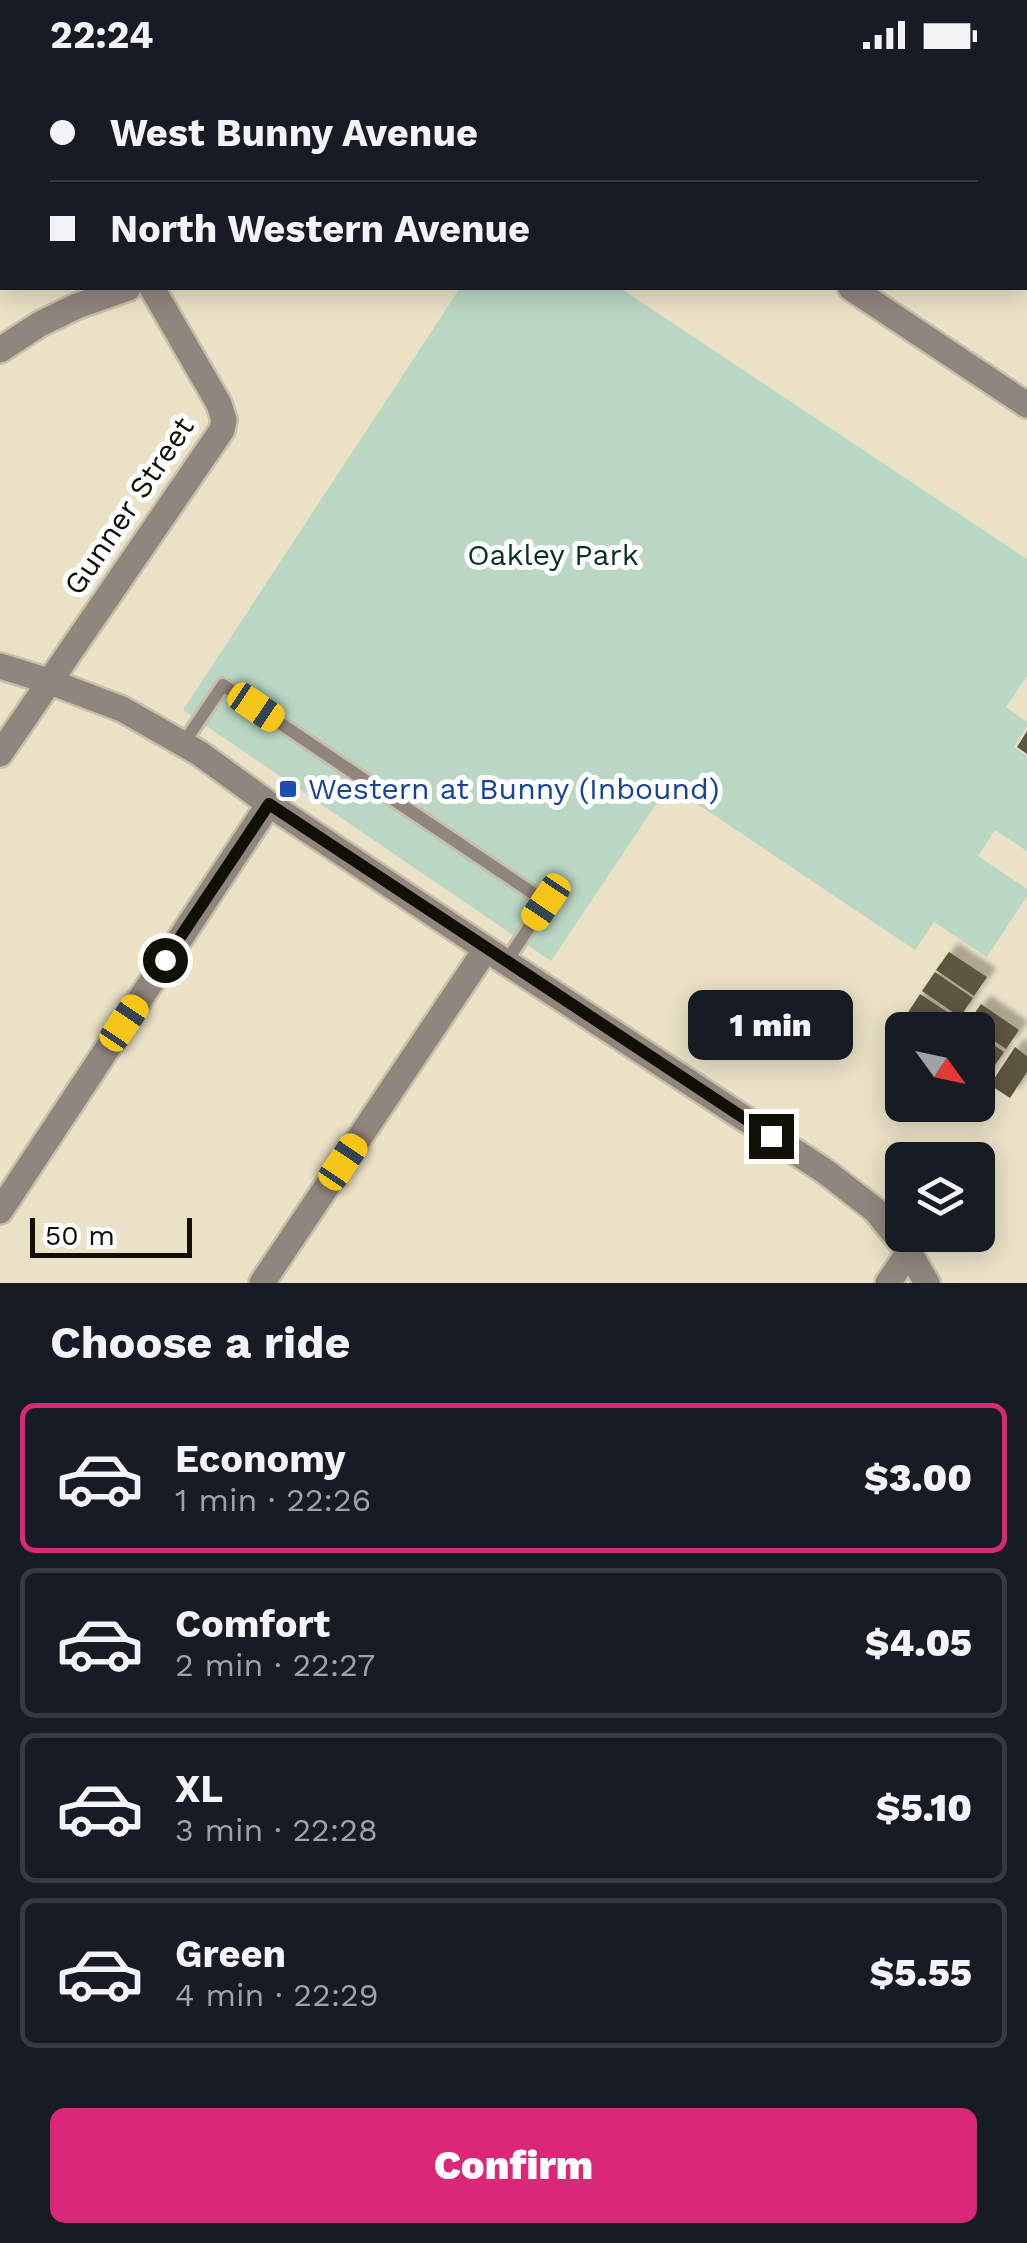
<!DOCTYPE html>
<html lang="en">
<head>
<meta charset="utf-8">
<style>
  :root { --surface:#171b24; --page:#242831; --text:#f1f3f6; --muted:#9ea1a6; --line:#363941; --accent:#db2777 }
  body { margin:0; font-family:"Work Sans",sans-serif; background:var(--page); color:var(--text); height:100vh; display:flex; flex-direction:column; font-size:38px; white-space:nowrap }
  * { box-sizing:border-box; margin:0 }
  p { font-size:32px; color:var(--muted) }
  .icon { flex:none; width:55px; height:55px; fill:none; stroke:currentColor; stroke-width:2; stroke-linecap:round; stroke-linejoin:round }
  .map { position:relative; height:1213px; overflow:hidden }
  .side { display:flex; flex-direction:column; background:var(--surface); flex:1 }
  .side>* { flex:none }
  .hud { position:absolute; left:0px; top:0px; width:1028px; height:220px; box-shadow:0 5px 25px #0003; display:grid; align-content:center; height:220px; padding:0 50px; background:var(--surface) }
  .needle { width:65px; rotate:123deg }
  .buttons { position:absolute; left:885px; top:942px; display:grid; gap:20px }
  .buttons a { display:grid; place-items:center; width:110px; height:110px; border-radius:15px; background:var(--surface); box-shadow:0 5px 25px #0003; font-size:50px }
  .scale { position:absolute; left:30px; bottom:25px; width:162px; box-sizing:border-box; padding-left:10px; border:5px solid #120f06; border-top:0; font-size:28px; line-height:35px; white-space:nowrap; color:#120f06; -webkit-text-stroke:8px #fff; paint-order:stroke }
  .end { position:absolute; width:45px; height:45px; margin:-22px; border:12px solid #120f06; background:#fff; box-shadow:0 0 0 5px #fff }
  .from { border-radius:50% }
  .bubble { position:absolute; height:70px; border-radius:15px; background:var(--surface); box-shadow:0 5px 25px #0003; font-size:32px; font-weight:800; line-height:70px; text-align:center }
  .car { position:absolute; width:30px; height:60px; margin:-30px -15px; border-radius:12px; box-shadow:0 0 8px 2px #0007; background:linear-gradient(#f5c518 24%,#345 0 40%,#f5c518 0 76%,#345 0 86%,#f5c518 0) }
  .hud b { display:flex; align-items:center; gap:35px; height:95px; font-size:38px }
  .hud b+b { border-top:2px solid var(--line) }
  .hud i { width:25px; height:25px; background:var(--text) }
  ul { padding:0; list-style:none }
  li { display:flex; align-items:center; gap:30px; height:150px; margin:0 20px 15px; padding:0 30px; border:5px solid var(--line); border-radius:15px }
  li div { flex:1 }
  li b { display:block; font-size:38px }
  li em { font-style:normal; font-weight:800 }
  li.on { border-color:var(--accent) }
  li>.icon { width:90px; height:90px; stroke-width:1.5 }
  h2 { padding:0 50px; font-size:45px; line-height:120px }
  .primary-button { display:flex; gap:20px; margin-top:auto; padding:20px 50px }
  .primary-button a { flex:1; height:115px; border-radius:15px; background:var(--accent); color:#fff; font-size:40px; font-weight:800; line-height:115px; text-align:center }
  .status { display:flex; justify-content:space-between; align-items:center; height:70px; padding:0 50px; background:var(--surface); direction:ltr }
  .status svg { height:28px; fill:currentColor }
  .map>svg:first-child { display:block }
</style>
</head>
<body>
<div class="status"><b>22:24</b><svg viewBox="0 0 49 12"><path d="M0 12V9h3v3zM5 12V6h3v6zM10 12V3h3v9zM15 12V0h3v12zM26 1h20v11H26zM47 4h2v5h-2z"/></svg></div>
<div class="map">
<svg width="1027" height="1213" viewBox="0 0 1027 1213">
  <defs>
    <filter id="shadow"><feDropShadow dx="9" dy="-9" stdDeviation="2.5" flood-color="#0004"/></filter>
  </defs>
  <rect width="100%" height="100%" fill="#eae1c6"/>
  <path fill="#bad7c3" d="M460,218h160l407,271v117l-21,31 21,15v4l-13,21 13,9v95l-32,-21 -17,26 49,33v7l-40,61 -53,-35 -19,28 -246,-165 -118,176 -368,-251z"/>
  <path fill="#5f573f" filter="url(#shadow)" d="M1027,661v23l-10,-7z
    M949,882l38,25 -13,19 -38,-26z
    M935,902l38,26 -13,19 -38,-26z
    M920,924l38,25 -7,11h-20l-24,-16z
    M981,934l38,26 -13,19 -38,-26z
    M905,946l21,14h-24v13l-10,-7z
    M978,964l26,18 -13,19 -13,-8z
    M1015,977l12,9v16l-17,26 -20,-13z
    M978,995l12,8 -12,18z"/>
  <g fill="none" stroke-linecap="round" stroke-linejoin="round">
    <defs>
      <path id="lane" d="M183,674l40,-59 323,217 -40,60"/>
      <path id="street" d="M515,0l4,2
        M455,2l2,-2
        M772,2l2,-2
        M851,218l176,117
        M0,280l40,-26 37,-18 51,-18
        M0,596l48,15 74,28 77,44 70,51 217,145 340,223 49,38 34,42 18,31
        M0,684l222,-324 2,-10 -5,-16 -67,-116
        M0,1141l269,-407
        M262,1213l224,-334
        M888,1213l21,-31"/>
      <path id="secondary" d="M877,0l3,2
        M916,0l4,2
        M1025,73l2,1
        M1025,99l2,1"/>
    </defs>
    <use href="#lane" stroke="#c7bfa7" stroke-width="18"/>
    <use href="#street" stroke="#c7bfa7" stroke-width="30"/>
    <use href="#secondary" stroke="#c7bfa7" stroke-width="30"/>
    <use href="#lane" stroke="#90867e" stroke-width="12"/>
    <use href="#street" stroke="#90867e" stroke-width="25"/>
    <use href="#secondary" stroke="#695b50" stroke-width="25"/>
  </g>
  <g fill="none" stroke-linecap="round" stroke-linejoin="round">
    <path stroke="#120f06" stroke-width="12" d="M165,890l104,-156 502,332"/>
  </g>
  <rect fill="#1a4fb4" stroke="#fff" stroke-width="4" x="278" y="709" width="20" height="20" rx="5"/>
  <g text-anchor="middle" stroke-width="10" stroke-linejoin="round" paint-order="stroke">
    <g font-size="30" fill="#120f06" stroke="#fff">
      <text transform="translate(129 436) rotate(-56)" y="10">Gunner Street</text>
    </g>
    <g font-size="30" fill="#05331c" stroke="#fff">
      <text x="553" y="495">Oakley Park</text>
    </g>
    <g font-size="30" fill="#164399" stroke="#fff" text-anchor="start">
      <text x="308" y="729">Western at Bunny (Inbound)</text>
    </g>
  </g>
</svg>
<div class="buttons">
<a><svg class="needle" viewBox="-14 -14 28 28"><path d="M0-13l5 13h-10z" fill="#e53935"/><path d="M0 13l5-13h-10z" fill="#9ea1a6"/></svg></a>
<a><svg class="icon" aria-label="layers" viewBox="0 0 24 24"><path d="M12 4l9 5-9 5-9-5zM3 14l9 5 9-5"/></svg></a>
</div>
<div class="scale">50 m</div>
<i class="end from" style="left:165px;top:890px"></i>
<i class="end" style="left:771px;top:1066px"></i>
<div class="bubble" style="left:688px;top:920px;width:165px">1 min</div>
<i class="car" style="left:256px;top:637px;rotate:124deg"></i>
<i class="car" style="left:546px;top:832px;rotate:214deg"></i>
<i class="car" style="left:124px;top:953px;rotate:34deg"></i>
<i class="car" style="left:343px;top:1092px;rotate:34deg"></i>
<div class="hud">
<b><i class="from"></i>West Bunny Avenue</b>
<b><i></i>North Western Avenue</b>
</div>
</div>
<section class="side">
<h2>Choose a ride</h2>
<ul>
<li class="on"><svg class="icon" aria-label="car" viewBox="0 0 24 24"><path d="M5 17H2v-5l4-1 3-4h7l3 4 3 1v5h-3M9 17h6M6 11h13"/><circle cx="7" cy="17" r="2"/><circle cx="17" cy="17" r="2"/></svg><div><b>Economy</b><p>1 min · 22:26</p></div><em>$3.00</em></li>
<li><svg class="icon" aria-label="car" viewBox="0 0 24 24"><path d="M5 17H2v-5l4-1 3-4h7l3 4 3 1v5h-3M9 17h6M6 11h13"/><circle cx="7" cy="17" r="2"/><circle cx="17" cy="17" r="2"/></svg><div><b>Comfort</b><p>2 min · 22:27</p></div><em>$4.05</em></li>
<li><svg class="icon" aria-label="car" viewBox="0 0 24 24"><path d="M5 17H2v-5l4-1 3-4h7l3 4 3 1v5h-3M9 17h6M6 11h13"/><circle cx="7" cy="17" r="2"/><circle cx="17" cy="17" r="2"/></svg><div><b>XL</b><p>3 min · 22:28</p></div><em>$5.10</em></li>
<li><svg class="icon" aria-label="car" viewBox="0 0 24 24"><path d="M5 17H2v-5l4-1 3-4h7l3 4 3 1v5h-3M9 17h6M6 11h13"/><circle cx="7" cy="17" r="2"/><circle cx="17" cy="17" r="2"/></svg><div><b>Green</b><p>4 min · 22:29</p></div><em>$5.55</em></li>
</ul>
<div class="primary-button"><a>Confirm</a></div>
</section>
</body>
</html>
